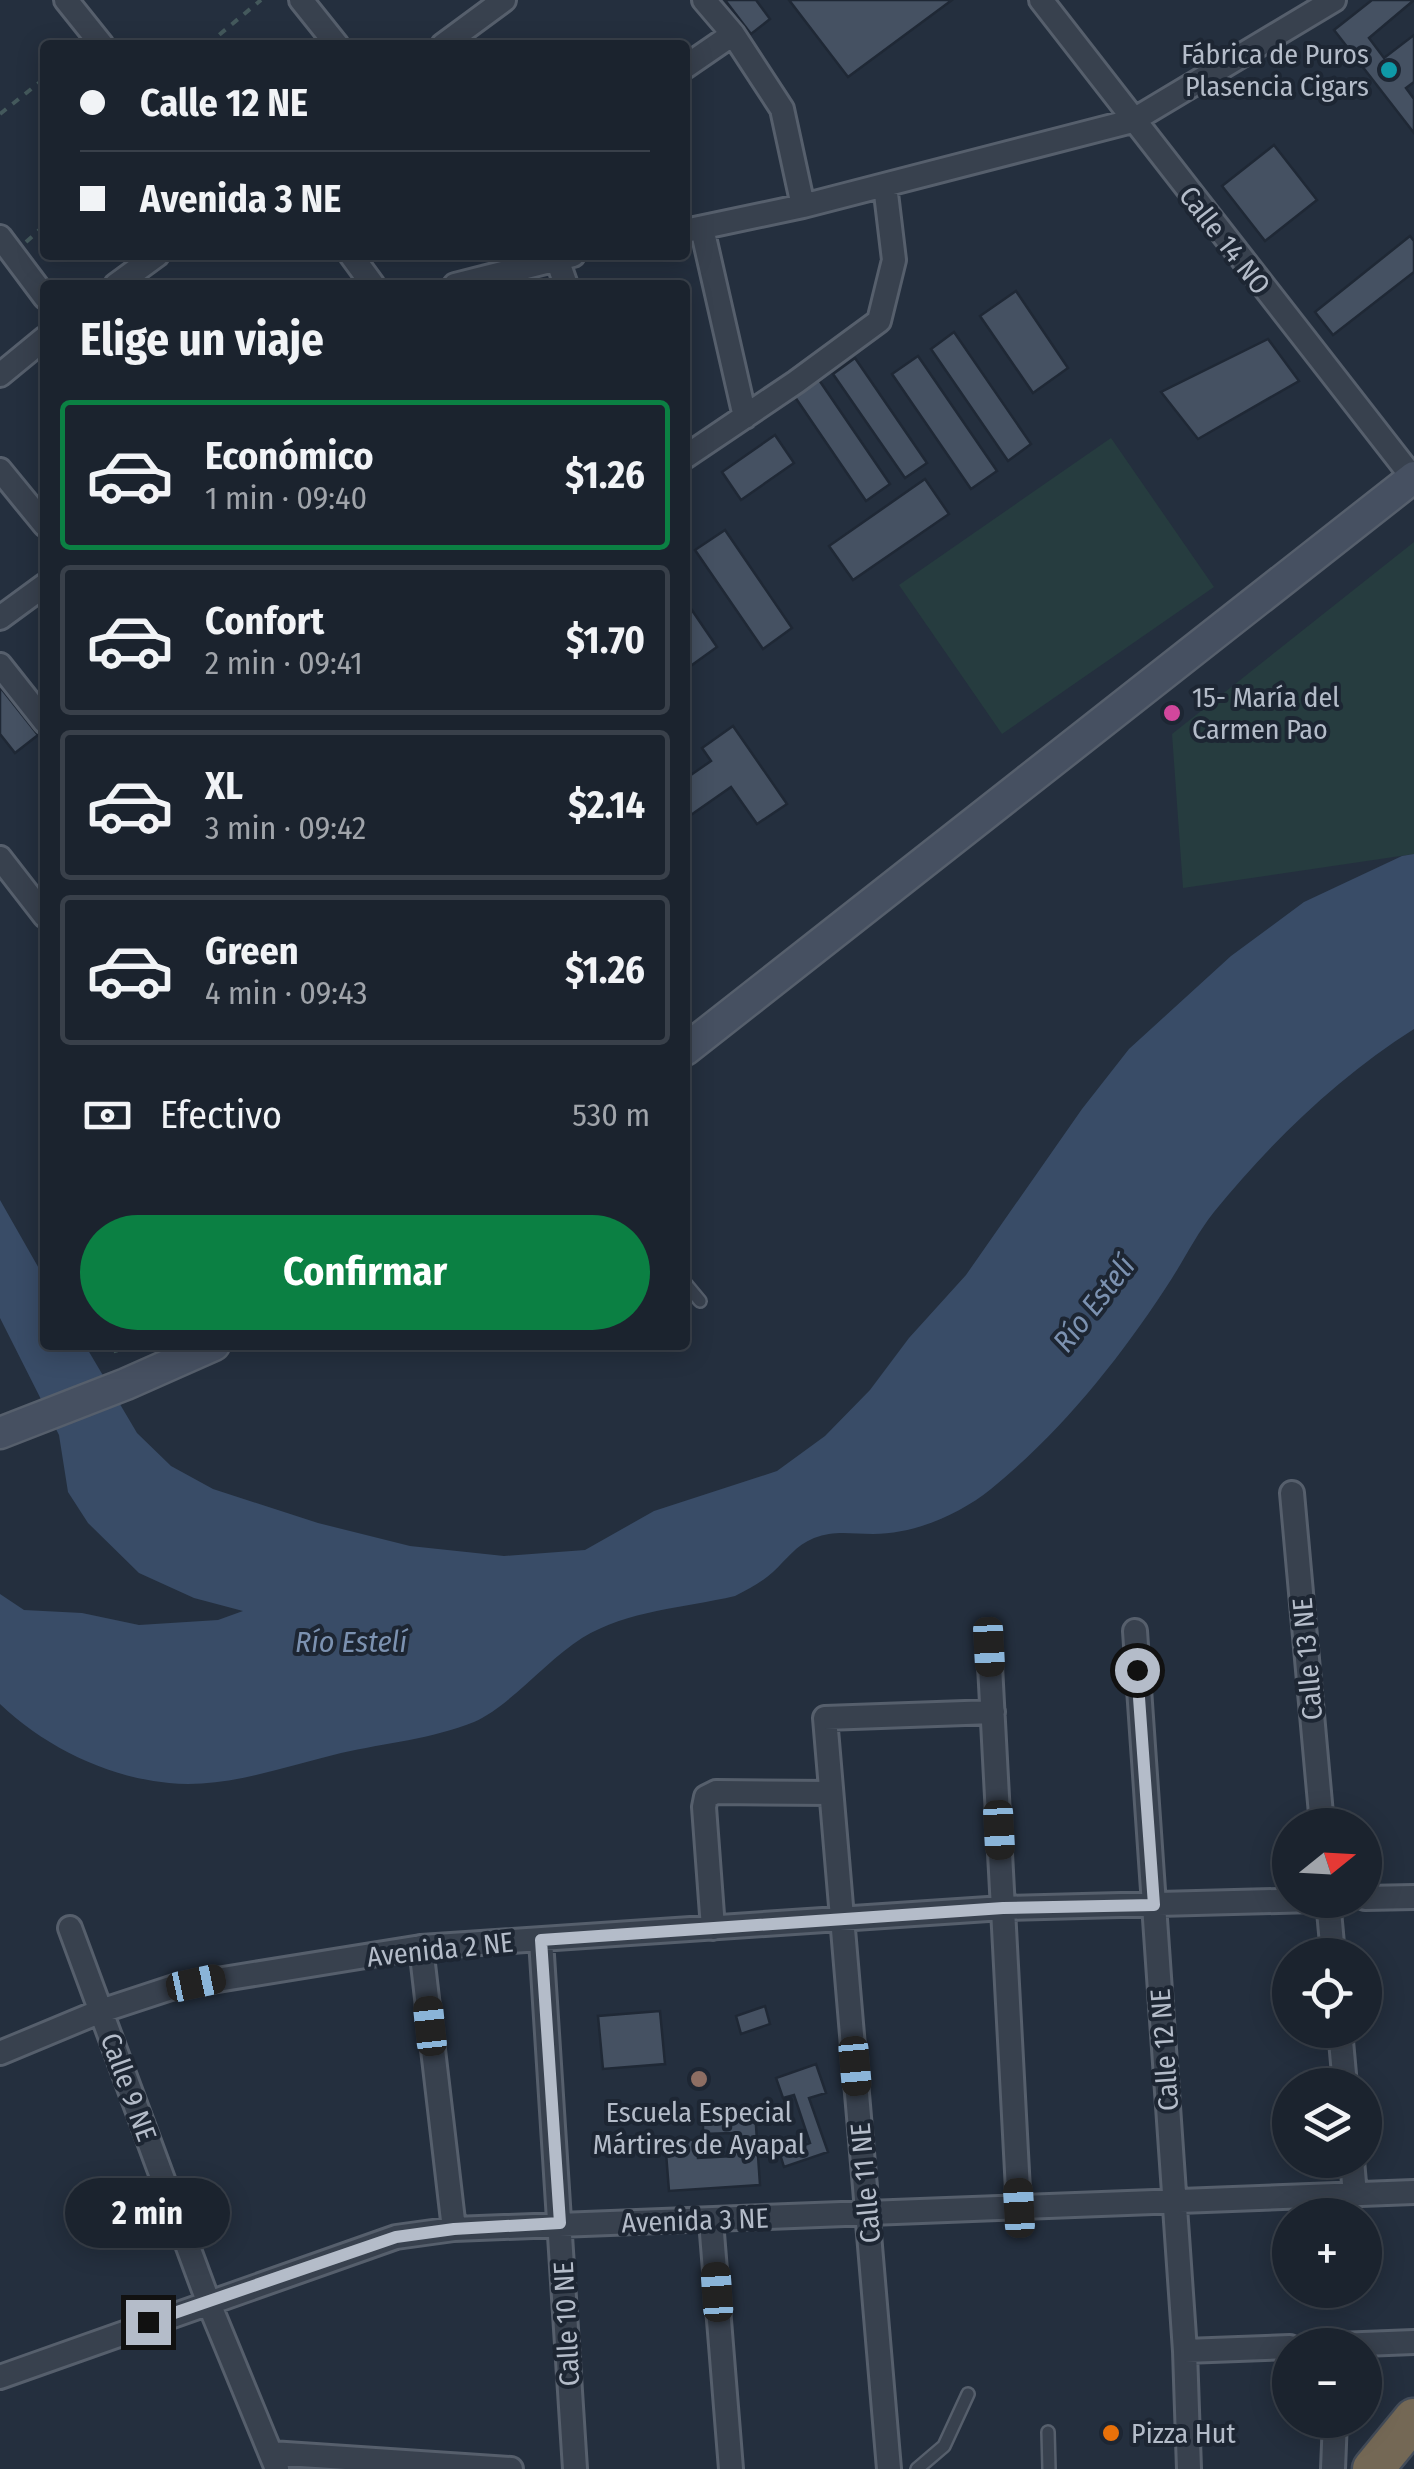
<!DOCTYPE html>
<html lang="es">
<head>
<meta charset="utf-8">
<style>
  :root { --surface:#1b232e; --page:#242b36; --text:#f1f3f6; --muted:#a0a4aa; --line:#39404a; --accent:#0b8043 }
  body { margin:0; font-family:"Fira Sans Condensed",sans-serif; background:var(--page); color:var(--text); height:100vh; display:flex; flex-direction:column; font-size:38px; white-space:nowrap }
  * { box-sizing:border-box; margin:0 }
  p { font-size:32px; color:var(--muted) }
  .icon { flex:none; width:55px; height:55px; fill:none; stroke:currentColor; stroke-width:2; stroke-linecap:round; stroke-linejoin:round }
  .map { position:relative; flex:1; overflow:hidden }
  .drawer { position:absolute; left:40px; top:280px; width:650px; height:1070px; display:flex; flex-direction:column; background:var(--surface); border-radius:10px; box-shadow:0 5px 25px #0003,0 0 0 2px var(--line) }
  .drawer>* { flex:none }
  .guide { position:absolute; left:40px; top:40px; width:650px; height:220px; border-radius:10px; box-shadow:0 5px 25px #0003,0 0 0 2px var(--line); display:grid; align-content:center; height:220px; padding:0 40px; background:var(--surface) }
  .needle { width:65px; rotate:72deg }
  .fabs { position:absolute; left:1272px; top:1808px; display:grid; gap:20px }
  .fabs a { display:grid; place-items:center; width:110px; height:110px; border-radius:50%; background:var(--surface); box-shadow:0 5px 25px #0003,0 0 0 2px var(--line); font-size:50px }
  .end { position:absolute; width:45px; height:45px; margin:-22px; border:12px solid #b4bcc9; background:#111; box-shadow:0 0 0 5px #111 }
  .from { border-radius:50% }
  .bubble { position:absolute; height:70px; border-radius:35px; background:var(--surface); box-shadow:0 5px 25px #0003,0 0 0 2px var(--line); font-size:32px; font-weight:700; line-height:70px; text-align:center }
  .car { position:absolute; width:30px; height:60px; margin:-30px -15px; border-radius:12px; box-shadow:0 0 8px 2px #0007; background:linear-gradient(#222 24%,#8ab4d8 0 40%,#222 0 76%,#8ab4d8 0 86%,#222 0) }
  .guide b { display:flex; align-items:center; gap:35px; height:95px; font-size:38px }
  .guide b+b { border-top:2px solid var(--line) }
  .guide i { width:25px; height:25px; background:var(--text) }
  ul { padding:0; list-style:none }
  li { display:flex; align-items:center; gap:30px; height:150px; margin:0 20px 15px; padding:0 20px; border:5px solid var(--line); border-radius:10px }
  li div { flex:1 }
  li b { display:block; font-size:38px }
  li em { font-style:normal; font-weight:700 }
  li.active { border-color:var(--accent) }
  li>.icon { width:90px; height:90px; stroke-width:1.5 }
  h2 { padding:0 40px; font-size:45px; line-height:120px }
  .pay { display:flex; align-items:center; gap:25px; height:110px; padding:0 40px; font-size:38px }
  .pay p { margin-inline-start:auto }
  .primary-button { display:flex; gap:20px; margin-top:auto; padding:20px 40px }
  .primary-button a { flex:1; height:115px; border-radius:60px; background:var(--accent); color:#fff; font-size:40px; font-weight:700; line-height:115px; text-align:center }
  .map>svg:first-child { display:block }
</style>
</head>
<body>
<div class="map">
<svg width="1414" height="2469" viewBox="0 0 1414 2469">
  <rect width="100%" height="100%" fill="#242f3e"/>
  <path fill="#263c3f" d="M1111,438l103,149 -212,147 -103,-149z
    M1414,542v312l-231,34 -11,-154z"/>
  <path fill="#394c67" d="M1414,854v175c-76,48 -143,113 -200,183 -19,24 -32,52 -49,77 -48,73 -105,144 -174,200 -31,25 -76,45 -118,45 -22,0 -38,-4 -59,4 -19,8 -27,21 -41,34 -11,10 -24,17 -38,24 -51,12 -107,14 -153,42 -35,22 -72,68 -108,84 -42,17 -89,21 -133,31 -55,13 -115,36 -172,30 -62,-6 -124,-36 -169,-79v-110l24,16 58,3 57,12 79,-5 25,-9 -49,-13 -55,-25 -51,-50 -20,-31 -9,-57 -59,-117v-118l45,79v66h40l52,88 34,33 42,23 105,34 92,23 94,10 81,-6 69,-39 123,-40 48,-35 45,-46 39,-52 57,-63 116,-166 47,-60 102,-93 73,-54 98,-46z"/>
  <path fill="#455162" stroke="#1f2835" stroke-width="2.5" d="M725,0h31l14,19 -19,15z
    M789,0h163l-104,77z
    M1372,0h42l-45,38 15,20 30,-23v47l-8,6 8,11v34l-80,-103z
    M1274,145l43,55 -52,41 -43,-55z
    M1410,236l4,5v31l-81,63 -18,-23z
    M1016,291l52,77 -35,25 -53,-77z
    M954,332l77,112 -23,17 -77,-112z
    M1268,339l31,42 -101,58 -37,-47z
    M918,356l79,115 -26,18 -79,-115z
    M855,358l72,105 -22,15 -72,-104z
    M819,380l71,104 -24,17 -71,-104z
    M775,435l19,28 -53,37 -19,-28z
    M925,479l24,35 -96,66 -24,-34z
    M725,530l67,98 -29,21 -68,-99z
    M685,600l32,47 -32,23z
    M0,687l38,48 -23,18 -15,-19z
    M733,726l54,78 -30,20 -26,-37 -43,30 -3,-38 26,-18 -9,-13z
    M765,2006l5,18 -29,10 -5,-18z
    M660,2011l5,53 -62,5 -5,-53z
    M816,2064l10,29 -17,5 19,54 -44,15 -4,-13 30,-11 -16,-48 -11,3 -7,-20z
    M755,2111l5,74 -91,6 -4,-51h32l1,18 35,-2 -1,-23 -29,1v-21z"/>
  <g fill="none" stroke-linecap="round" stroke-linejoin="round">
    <defs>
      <path id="lane" d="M685,1283l15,18
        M1048,2432l1,37
        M917,2469l27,-23 24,-52"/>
      <path id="street" d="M66,0l36,45
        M301,0l36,45
        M704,0l29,34 49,75 21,97
        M1041,0l372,478
        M443,45l61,-45
        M685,67l48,-33
        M702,228l43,189
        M685,231l118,-25 329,-85 202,-121
        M0,237l45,60
        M351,255l22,30
        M557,259l9,26
        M116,285l41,-30
        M455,285l118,-30
        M0,375l45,-37
        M685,457l111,-75 83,-61 15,-61 -9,-75
        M0,470l45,55
        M0,618l45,-33
        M0,665l45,57
        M0,858l45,58
        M1292,1493l30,332
        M1135,1631l50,720 4,118
        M989,1647l30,562
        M1365,1898l49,-1
        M1328,1900l5,55
        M70,1928l138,373 69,168
        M713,1928l-9,-121 2,-10 10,-5 115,1
        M541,1940l34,529
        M421,1947l33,282
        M1340,2030l5,55
        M0,2053l101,-42 73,-24 247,-40 582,-39 311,-8
        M1352,2160l3,35
        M711,2221l20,248
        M1338,2345l76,-3
        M1185,2351l105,-4
        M0,2377l396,-140 58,-8 960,-37
        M271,2453l240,16
        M889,2469l-64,-751 168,-6
        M1333,2469l2,-49"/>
      <path id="secondary" d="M685,1050l729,-573
        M0,1433l126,-49 88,-39"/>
      <path id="highway" d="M1373,2469l41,-50"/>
    </defs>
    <use href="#lane" stroke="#565f6c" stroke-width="16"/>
    <use href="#street" stroke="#565f6c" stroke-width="28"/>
    <use href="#secondary" stroke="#565f6c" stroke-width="35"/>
    <use href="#highway" stroke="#434c59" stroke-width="45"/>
    <path stroke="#44595c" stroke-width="4" stroke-dasharray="8 8" stroke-linecap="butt" d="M207,45l54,-45
      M0,114l45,-36
      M26,242l19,-17
      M114,1345l4,15"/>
    <use href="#lane" stroke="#38414e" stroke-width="11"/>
    <use href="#street" stroke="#38414e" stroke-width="22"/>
    <use href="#secondary" stroke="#465061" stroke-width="30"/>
    <use href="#highway" stroke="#746855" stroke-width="40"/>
  </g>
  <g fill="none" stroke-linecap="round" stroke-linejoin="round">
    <path stroke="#b4bcc9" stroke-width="12" d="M148,2322l248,-85 58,-8 106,-6 -19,-283 462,-32 151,-3 -17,-235"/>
  </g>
  <circle fill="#0f9aa8" stroke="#1d2633" stroke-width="4" cx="1389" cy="70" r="10"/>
  <circle fill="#d1479c" stroke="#1d2633" stroke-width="4" cx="1172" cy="713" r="10"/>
  <circle fill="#8d6e63" stroke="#1d2633" stroke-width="4" cx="699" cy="2079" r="10"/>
  <circle fill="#e8710a" stroke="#1d2633" stroke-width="4" cx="1111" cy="2433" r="10"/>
  <g text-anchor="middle" stroke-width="8" stroke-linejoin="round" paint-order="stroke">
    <g font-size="28" fill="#b4bcc9" stroke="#1d2633" text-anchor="start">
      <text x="1369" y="64" text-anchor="end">Fábrica de Puros<tspan x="1369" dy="32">Plasencia Cigars</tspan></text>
      <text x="1192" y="707">15- María del<tspan x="1192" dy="32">Carmen Pao</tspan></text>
      <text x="699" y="2122" text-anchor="middle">Escuela Especial<tspan x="699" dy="32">Mártires de Ayapal</tspan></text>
      <text x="1131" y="2443">Pizza Hut</text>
    </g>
    <g font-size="28" fill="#b4bcc9" stroke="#1d2633">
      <text transform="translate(1225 240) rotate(52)" y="10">Calle 14 NO</text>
      <text transform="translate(1307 1659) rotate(-95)" y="10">Calle 13 NE</text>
      <text transform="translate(440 1949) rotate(-6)" y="10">Avenida 2 NE</text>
      <text transform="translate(1164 2050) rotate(-94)" y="10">Calle 12 NE</text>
      <text transform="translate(129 2087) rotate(70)" y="10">Calle 9 NE</text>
      <text transform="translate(865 2183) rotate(-95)" y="10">Calle 11 NE</text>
      <text transform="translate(695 2220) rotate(-2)" y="10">Avenida 3 NE</text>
      <text transform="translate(566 2324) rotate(-93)" y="10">Calle 10 NE</text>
    </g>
    <g font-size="30" font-style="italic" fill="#7c92b1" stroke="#1d2633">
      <text transform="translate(1094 1304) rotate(-52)" y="10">Río Estelí</text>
      <text x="351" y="1652">Río Estelí</text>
    </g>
  </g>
</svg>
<div class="fabs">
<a><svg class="needle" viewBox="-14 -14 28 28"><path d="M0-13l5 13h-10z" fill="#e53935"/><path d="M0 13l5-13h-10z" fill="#a0a4aa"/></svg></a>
<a><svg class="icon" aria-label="locate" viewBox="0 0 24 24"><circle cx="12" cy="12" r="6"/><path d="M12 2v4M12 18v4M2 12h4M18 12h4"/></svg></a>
<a><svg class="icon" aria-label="layers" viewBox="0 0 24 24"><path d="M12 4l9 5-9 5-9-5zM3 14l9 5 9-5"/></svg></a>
<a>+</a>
<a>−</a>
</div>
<i class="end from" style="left:1137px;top:1670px"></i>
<i class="end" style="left:148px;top:2322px"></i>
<div class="bubble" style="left:65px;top:2178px;width:165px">2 min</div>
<i class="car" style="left:989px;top:1647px;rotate:177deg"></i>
<i class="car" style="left:999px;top:1830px;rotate:177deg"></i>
<i class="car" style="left:196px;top:1983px;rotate:78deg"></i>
<i class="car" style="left:430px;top:2026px;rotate:354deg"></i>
<i class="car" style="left:855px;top:2066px;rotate:175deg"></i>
<i class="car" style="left:1019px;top:2208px;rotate:357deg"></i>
<i class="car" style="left:717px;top:2292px;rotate:356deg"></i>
<div class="guide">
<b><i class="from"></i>Calle 12 NE</b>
<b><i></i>Avenida 3 NE</b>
</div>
<section class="drawer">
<h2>Elige un viaje</h2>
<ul>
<li class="active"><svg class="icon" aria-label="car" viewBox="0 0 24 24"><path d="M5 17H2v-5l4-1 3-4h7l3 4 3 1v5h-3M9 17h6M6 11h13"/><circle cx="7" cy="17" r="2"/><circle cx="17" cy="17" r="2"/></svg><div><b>Económico</b><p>1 min · 09:40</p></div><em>$1.26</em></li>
<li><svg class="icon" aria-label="car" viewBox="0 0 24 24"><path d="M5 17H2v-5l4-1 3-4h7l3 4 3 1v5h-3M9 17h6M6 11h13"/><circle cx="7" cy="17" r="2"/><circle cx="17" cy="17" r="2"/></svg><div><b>Confort</b><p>2 min · 09:41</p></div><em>$1.70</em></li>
<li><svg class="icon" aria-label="car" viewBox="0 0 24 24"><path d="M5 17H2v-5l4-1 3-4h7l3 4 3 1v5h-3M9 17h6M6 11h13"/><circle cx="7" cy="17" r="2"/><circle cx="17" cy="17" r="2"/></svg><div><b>XL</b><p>3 min · 09:42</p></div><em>$2.14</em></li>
<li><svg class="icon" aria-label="car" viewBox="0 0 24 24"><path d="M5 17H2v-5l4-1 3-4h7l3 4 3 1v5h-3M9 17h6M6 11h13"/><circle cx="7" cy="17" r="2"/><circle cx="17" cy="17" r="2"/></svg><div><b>Green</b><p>4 min · 09:43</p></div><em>$1.26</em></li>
</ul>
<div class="pay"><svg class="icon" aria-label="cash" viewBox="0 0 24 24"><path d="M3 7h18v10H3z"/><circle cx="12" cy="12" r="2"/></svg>Efectivo<p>530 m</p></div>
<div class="primary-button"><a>Confirmar</a></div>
</section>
</div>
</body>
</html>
